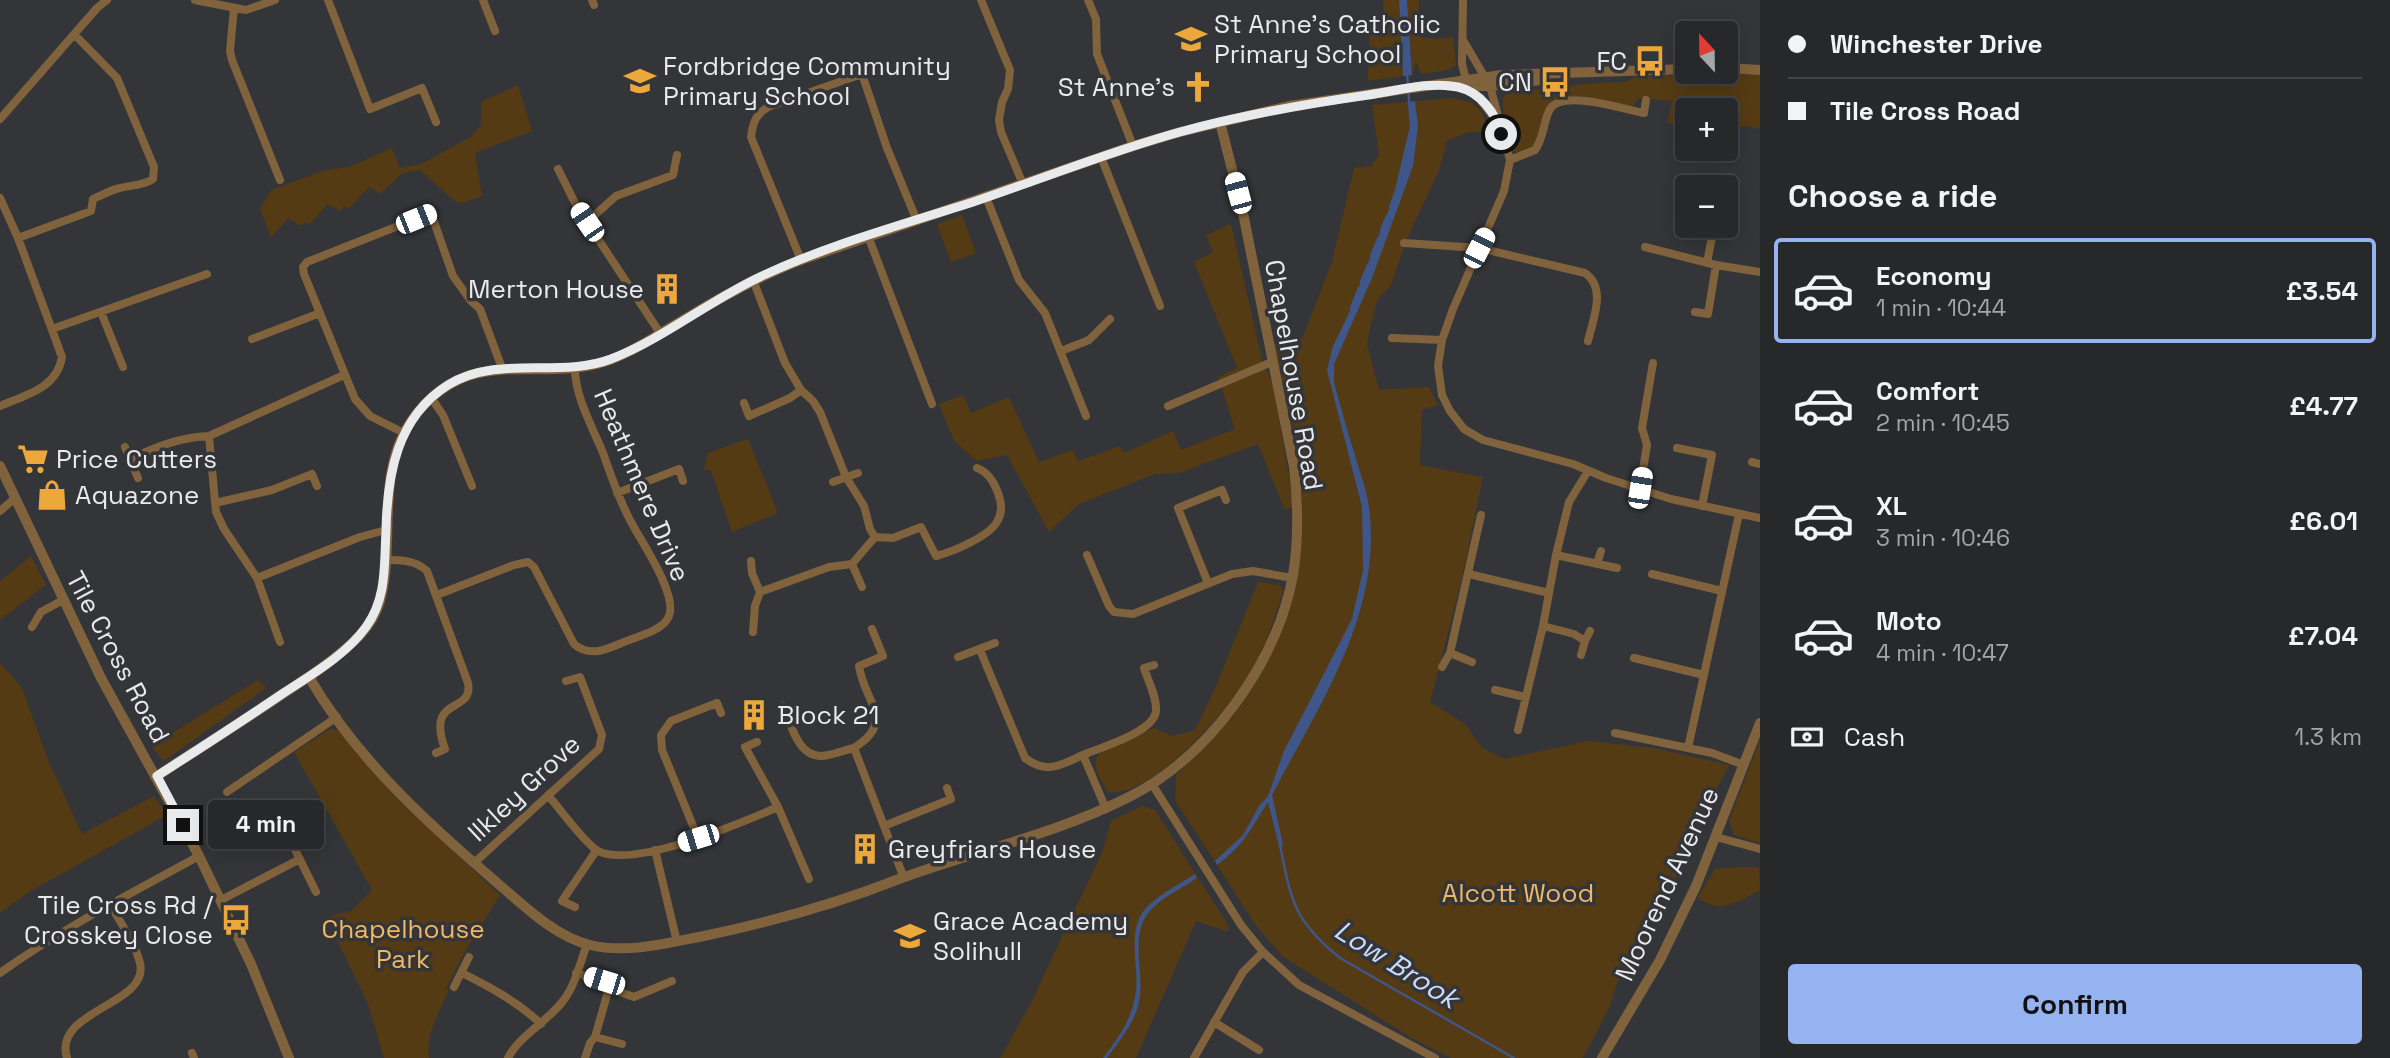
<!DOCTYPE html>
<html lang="en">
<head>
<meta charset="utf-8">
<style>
  :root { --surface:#26282a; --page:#323436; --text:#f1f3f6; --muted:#a4a6a8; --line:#424447; --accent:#95b2f1 }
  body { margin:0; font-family:"Space Grotesk",sans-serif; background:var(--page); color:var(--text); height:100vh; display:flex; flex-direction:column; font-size:26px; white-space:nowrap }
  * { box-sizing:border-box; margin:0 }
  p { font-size:23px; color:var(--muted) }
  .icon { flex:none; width:38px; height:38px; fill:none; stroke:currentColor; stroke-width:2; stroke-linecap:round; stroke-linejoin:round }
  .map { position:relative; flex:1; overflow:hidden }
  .sheet { display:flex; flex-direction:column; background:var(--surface); width:630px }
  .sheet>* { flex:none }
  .top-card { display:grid; align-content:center; height:154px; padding:0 28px; background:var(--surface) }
  .needle { width:46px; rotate:338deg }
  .buttons { position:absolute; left:1675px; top:21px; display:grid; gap:14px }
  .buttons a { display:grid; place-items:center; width:63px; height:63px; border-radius:7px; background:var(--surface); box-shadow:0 4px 18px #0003,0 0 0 2px var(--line); font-size:35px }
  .end { position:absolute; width:32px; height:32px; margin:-16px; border:9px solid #e9eaec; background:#111; box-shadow:0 0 0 4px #111 }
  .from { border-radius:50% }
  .bubble { position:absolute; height:49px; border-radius:7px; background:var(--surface); box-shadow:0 4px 18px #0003,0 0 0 2px var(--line); font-size:23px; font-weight:700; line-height:49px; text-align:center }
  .car { position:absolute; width:21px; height:42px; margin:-21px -10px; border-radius:9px; box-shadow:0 0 5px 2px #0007; background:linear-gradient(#fff 24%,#345 0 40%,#fff 0 76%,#345 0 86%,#fff 0) }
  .top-card b { display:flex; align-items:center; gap:24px; height:66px; font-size:26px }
  .top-card b+b { border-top:2px solid var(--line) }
  .top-card i { width:18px; height:18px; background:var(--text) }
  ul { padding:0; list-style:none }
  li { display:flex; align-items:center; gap:21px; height:105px; margin:0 14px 10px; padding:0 14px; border:4px solid transparent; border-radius:7px }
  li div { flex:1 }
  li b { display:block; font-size:26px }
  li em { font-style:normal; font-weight:700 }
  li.current { border-color:var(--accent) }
  li>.icon { width:63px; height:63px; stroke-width:1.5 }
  h2 { padding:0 28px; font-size:32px; line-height:84px }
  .pay { display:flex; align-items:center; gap:18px; height:77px; padding:0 28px; font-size:26px }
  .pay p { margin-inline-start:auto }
  .button { display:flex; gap:14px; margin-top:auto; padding:14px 28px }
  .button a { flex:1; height:80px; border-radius:7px; background:var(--accent); color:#111; font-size:28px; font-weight:700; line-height:80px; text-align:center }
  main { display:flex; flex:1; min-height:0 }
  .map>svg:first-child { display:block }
</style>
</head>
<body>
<main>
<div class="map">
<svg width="1760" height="1058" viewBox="0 0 1760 1058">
  <rect width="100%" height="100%" fill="#333538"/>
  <path fill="#553b14" d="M1383,0h16l4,76 -35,5 2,-59 14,-3z
    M1407,0h12l-1,20 3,17 15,2 17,-2 3,28 -9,5 -26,4 -5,-12 -4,13z
    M1711,74l49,1v54l-13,-3 -21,2v-18h-39v16l-20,-3 5,-22 -33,-3 -5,7 -5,2c-23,-4 -67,-23 -82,2 -8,13 -8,29 -16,42l-13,2 -5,-2c-7,-16 -11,-37 -10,-54l5,-5 89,-9 28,-1 10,-5z
    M518,85l14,46 -57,22 7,43 -20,7 -9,-3 -33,-30 -18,3 -22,21 -11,-7 -20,22 -5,-3 -4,5 -12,-7 -19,21 -3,-3 -6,4 -12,-8 -17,20 -11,-29 11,-19 54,-20 24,-3 43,-19 8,20 21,-4 51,-28 9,-12v-22z
    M1454,98c25,5 26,9 35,33l-24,2 -18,8 -8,29 -33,71 -15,44 -13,14 -8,28 -3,17 12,46 50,-3 9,18 -16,5 -2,55 63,12 -21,101 -32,124 35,22 17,24 22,11 84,-18 66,7 75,17 -22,42 -17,51 -26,36 -21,54 -27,37 -6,21 -27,52h-132l-41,-21 -128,-81 -27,-32 -80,-124 1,-25c28,-27 57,-55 77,-88 41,-66 57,-146 46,-222 -5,-40 -17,-81 -25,-121l29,-7 29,-75 22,-94 17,-2 8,-11 -7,-50z
    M962,215l14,38 -25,9 -14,-38z
    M1231,224l31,136 11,25 21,121 -9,4 -27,-66 -79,29 -24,1 -76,30 -30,28 -42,-77 -30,6 -23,-20 -15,-37 24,-9 8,18 38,-16 30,65 34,-12 5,11 42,-15 4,7 49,-22 8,19 54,-21 -17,-52 19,-9 -43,-106 19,-10 -7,-17z
    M748,439l30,74 -46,19 -21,-61 -7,-2 4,-16z
    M31,556l15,29 -46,35v-39z
    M1258,582l22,3 3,6c-8,26 -16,52 -29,76 -21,38 -100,131 -146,125 -7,-12 -19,-28 -7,-40l53,-24 18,8 23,-6 19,-39z
    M0,663l22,25 26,72 34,74 72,-38 13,19 -138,77 -29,21z
    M258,680l8,8 -102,73 -13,-15z
    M330,729l10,1 55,67 105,98 -36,58 -18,35 3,2c-10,21 -23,44 -20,68h-45l-16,-54 -42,-87 25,-6 21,-21 -78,-138z
    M1760,740v103l-26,-8 -5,-14z
    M1142,806l13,4 72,113 2,9 -33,-11 -60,137h-136l30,-53 73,-155 8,-29z
    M1736,867h23l1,24c-23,10 -40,25 -62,6l17,-28z"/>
  <path fill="#3e5689" d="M1399,0h8l5,75 -9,1z
    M1415,101l3,25 -5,40 -41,112 -38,86v19c7,24 13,48 21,72 4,15 10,30 13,46 18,107 -49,204 -96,294l11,49 -3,6 -12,-48c-18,28 -23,42 -51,63l-2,-4 28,-26 16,-29 9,-10 16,-45 68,-132 11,-49 -1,-63 -35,-137 6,-24 16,-33 47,-122 15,-64 -2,-25z
    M1195,874l2,4c-13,9 -39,22 -48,34 -20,24 -4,62 -10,90 -5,22 -19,38 -32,56h-4c16,-21 30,-40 33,-67 3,-27 -10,-60 10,-83 11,-12 35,-25 49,-34z"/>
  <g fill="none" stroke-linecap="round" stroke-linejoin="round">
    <path stroke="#3e5689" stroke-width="2.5" d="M1390,207l6,-16 15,-64 -4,-54
      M1381,230l6,-14
      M1371,256l7,-17
      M1361,282l7,-17
      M1351,308l8,-20
      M1280,845c11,56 14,76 60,113l174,100"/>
    <path stroke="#80633c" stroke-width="8" d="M195,0l51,10 29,-10
      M328,0l42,109 52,-21 14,34
      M483,0l12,31
      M592,0l2,5
      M981,0l29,70 -2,19 -6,13 -3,18 2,12 22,52
      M1088,0l8,19 1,35 36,92
      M1463,0l-1,64 4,16
      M234,8l-4,43 2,9 48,120
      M1463,40l27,46 20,74 -6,31 -51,118 -11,31 -4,26 4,29 8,16 14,18 19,11 90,24 33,14 65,21 89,19
      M1460,88l15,5 20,26
      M0,119l97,-111 10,-8
      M1101,157l59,149
      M1510,160l25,-10c9,-12 8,-28 15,-41 12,-20 73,0 94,4l2,-13
      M558,169l19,38 83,126
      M986,197l33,83 26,33 41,103
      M0,198l18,40 44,119c-5,31 -36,38 -62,49
      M587,222l29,-26 57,-21 4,-20
      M868,236l64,168
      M18,238l73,-27 2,-12c9,-4 18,-9 27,-11 11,-3 23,-2 33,-9l1,-12 -37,-89 -43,-44
      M1404,243l75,5 106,25c22,15 8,46 3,68
      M1645,247l71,18 44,7
      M801,260l-50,-123c2,-14 4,-22 17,-30l94,-33 25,74 30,73
      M1707,263l7,-37
      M753,280l32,83 16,27 12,11 7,11 26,65 18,29 6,23 5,8 18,1 28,-11 15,29c16,-4 55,-20 62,-36 5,-9 3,-19 0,-27 -4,-11 -10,-21 -21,-25
      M101,312l22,55
      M1695,312l13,2 8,-49
      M52,329l155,-55
      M1392,338l50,2
      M252,339l68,-26
      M1061,351l28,-11 21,-21
      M432,399l11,16 29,71
      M744,403l5,13 41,-18 11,-8
      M1168,406l104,-44
      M404,433l-34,-17 -15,-17 -51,-125 -1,-7 4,-5 124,-49 22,63 18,25 9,8 22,59
      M125,447l13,31
      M1677,448l35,7 -10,51
      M130,459c26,-12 50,-22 79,-23
      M1752,462l8,2
      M833,482l25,-9
      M1640,488l7,-43 -5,-17 11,-65
      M617,493l62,-24 4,12
      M215,503l57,-13 40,-16 5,12
      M0,511l15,-13
      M1739,514l-51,234 24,5 32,12
      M1087,555l22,51 5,6 19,2 99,-40 21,-3 39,7
      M1556,555l61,13
      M386,560c14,0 30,0 41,11l41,112c6,32 -43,11 -23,66l-9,4
      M751,561l1,12 8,19 69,-25 23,-3 23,-27
      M852,564l10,23
      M1597,564l4,-13
      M1469,574l80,19
      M1652,574l70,17
      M257,578l103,-41 26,-7
      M1208,583l-30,-75 44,-18 4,10
      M437,595l77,-30 14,-3 6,5 40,77c16,14 33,5 50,-2 14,-6 39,-11 45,-26 9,-23 -30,-77 -40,-98 -11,-21 -18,-43 -26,-65 -11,-27 -29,-58 -28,-87
      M1543,626l31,8 11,7 -4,14
      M32,627l9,-15 22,-12
      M753,632l2,-26 5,-14
      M1585,641l5,-10
      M280,642l-23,-64 -33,-49 -8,-17 -7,-76 135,-61
      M980,650l45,108c22,17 35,7 58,-3
      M1450,653l22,9
      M958,657l37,-14
      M1634,658l70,17
      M1442,667l8,-14 31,-138
      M1495,690l30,7
      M783,706c8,17 14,50 38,50 10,0 23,-6 33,-8l50,130
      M1518,730l25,-104 13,-71 13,-53 19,-31
      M1615,733l73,15
      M757,742l-12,5 33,60 31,72
      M854,748c43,-27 10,-46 5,-82l24,-10 -11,-27
      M1152,784l89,141 22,27 36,33 136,73
      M227,792l110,-75
      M548,795c10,12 39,51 50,56 36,18 143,-28 180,-44
      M275,809l41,83
      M1106,809l-23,-54c19,-8 71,-23 73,-44 1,-14 -8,-30 -12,-43l10,-3
      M884,826l67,-27 -4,-11
      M1716,837l44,12
      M698,838l-36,-88 -1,-15 10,-14 46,-18 4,10
      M655,850l22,92
      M474,863l125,-114 3,-14 -22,-58 -14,4
      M221,900l79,-41
      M575,907l-13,-6 34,-50
      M0,973c63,-45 132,-80 199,-117
      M462,973c28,14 56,29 79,51
      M576,973l28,8 5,7 25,9 38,-16
      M454,987l15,-30
      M609,988l-14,49 27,7
      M1214,1022l45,28
      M192,1053l2,5
      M67,1058c-15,-48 83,-53 73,-95 -5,-20 -20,-41 -30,-59
      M508,1058c10,-21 40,-37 55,-57 12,-15 17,-38 24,-57
      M585,1058l5,-15 5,-6
      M1194,1058l49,-86 20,-20"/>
    <path stroke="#80633c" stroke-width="10" d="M1726,68l34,2
      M1449,86h41l52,-6
      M0,466l101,212 98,178 52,108 38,94
      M309,677c46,80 117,145 186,204 28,24 59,55 95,64 37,9 78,-2 114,-9 67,-14 132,-32 195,-57 76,-28 157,-45 230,-82 80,-40 148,-134 164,-222 6,-36 5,-72 1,-108l-51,-254 -23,-91
      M157,776c41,-27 83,-53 124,-81 25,-16 51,-33 72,-53 13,-12 24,-28 28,-45 15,-61 -8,-129 36,-184 56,-69 118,-30 187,-51 28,-9 54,-28 79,-42 38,-23 76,-44 118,-60l332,-114 47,-14 109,-26 213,-31 185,-6
      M1602,1058l58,-98 36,-74 64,-163"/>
  </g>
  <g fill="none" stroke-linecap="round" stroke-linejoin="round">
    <path stroke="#e9eaec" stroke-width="9" d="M183,825l-26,-49c42,-27 84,-54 125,-82 29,-19 64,-39 84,-67 21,-29 18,-62 20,-96 1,-56 11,-114 62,-146 50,-31 111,-6 163,-26 54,-21 100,-60 153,-84 67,-31 141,-51 212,-74 68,-23 135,-50 204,-69 62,-17 125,-28 188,-37 28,-4 62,-14 90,-8 22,5 38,26 43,47"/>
  </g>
  <defs>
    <symbol id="school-bare" viewBox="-9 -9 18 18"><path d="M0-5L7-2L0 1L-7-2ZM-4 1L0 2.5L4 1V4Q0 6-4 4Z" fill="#eda83c" stroke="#333538" stroke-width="2.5" paint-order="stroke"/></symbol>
    <symbol id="bus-bare" viewBox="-9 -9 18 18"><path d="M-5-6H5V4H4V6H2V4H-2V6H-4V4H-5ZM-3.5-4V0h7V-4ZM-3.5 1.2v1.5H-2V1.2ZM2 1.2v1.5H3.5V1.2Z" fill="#eda83c" stroke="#333538" stroke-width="2.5" paint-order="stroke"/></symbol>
    <symbol id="church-bare" viewBox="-9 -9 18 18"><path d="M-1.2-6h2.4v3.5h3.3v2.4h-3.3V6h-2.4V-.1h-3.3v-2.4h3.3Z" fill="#eda83c" stroke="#333538" stroke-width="2.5" paint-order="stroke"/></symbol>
    <symbol id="building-bare" viewBox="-9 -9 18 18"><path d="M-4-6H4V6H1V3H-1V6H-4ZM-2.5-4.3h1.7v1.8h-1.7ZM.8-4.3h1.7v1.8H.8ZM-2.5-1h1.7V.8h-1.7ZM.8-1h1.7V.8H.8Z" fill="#eda83c" stroke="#333538" stroke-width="2.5" paint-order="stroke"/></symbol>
    <symbol id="supermarket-bare" viewBox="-9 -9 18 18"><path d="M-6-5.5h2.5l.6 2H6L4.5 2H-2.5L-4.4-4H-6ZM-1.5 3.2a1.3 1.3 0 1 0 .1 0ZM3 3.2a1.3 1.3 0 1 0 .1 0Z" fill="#eda83c" stroke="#333538" stroke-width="2.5" paint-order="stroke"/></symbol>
    <symbol id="shop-bare" viewBox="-9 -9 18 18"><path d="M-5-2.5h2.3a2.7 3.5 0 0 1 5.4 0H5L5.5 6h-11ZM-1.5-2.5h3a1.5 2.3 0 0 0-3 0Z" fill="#eda83c" stroke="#333538" stroke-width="2.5" paint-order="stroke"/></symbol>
  </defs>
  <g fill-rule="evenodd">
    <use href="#school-bare" x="1169" y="17" width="44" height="44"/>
    <use href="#bus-bare" x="1628" y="39" width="44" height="44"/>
    <use href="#school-bare" x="618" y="59" width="44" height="44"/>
    <use href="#bus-bare" x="1533" y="60" width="44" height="44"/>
    <use href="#church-bare" x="1176" y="65" width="44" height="44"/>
    <use href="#building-bare" x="645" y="267" width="44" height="44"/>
    <use href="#supermarket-bare" x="11" y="437" width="44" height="44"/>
    <use href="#shop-bare" x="30" y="473" width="44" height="44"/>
    <use href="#building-bare" x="732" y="693" width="44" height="44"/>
    <use href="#building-bare" x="843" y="827" width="44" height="44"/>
    <use href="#bus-bare" x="214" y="898" width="44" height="44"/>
    <use href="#school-bare" x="888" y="914" width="44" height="44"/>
  </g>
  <g text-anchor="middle" stroke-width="7" stroke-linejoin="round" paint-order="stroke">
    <g font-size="26" fill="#e9eaec" stroke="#333538" text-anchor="start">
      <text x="1214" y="33">St Anne's Catholic<tspan x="1214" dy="30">Primary School</tspan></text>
      <text x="1627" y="70" text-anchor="end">FC</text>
      <text x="663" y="75">Fordbridge Community<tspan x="663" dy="30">Primary School</tspan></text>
      <text x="1532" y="91" text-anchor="end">CN</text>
      <text x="1175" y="96" text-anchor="end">St Anne's</text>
      <text x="644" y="298" text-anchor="end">Merton House</text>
      <text x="56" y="468">Price Cutters</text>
      <text x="75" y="504">Aquazone</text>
      <text x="777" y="724">Block 21</text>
      <text x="888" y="858">Greyfriars House</text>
      <text x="213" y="914" text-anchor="end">Tile Cross Rd /<tspan x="213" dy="30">Crosskey Close</tspan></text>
      <text x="933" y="930">Grace Academy<tspan x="933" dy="30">Solihull</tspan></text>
    </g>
    <g font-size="26" fill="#e9eaec" stroke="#333538">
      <text transform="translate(1294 375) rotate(80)" y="9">Chapelhouse Road</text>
      <text transform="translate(642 485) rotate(67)" y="9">Heathmere Drive</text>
      <text transform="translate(118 657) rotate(62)" y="9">Tile Cross Road</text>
      <text transform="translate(524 788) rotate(-43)" y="9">Ilkley Grove</text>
      <text transform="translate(1667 884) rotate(-65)" y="9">Moorend Avenue</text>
    </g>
    <g font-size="26" fill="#f0b767" stroke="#333538">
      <text x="1518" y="902">Alcott Wood</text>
      <text x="403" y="938">Chapelhouse<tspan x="403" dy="30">Park</tspan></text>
    </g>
    <g font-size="28" font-style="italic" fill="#cadbfa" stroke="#333538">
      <text transform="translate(1397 964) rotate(32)" y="10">Low Brook</text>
    </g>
  </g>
</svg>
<div class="buttons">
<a><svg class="needle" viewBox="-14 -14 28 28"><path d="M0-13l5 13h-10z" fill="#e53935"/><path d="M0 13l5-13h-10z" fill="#a4a6a8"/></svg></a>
<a>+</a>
<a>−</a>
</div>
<i class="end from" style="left:1501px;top:134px"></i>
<i class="end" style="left:183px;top:825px"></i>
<div class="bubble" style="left:208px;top:800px;width:116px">4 min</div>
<i class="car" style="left:1238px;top:193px;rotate:345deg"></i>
<i class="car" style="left:416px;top:219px;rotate:68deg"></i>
<i class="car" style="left:587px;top:222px;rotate:326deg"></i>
<i class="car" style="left:1479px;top:248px;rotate:27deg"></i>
<i class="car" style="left:1640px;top:488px;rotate:9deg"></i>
<i class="car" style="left:698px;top:838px;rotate:253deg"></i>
<i class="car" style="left:604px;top:981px;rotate:287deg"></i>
</div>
<section class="sheet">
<div class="top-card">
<b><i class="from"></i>Winchester Drive</b>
<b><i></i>Tile Cross Road</b>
</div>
<h2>Choose a ride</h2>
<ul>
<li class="current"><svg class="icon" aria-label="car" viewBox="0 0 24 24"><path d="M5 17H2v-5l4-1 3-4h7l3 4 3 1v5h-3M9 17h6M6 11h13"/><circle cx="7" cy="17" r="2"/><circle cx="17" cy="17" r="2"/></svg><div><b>Economy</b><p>1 min · 10:44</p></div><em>£3.54</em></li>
<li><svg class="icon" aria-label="car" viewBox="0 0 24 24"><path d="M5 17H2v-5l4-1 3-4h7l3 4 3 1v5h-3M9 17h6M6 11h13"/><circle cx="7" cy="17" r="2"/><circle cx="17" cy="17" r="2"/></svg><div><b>Comfort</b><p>2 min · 10:45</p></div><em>£4.77</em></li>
<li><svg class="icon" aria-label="car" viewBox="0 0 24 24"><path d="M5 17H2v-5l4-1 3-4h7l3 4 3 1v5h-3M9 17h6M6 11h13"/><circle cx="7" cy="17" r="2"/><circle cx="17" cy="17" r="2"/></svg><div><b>XL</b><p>3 min · 10:46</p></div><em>£6.01</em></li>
<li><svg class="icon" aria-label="car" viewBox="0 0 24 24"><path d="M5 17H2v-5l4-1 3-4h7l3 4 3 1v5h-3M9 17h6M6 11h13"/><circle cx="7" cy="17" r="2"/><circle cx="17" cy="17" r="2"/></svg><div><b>Moto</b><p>4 min · 10:47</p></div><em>£7.04</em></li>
</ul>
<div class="pay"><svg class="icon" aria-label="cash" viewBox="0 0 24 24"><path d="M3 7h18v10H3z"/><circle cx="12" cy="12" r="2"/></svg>Cash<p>1.3 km</p></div>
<div class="button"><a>Confirm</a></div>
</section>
</main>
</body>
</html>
